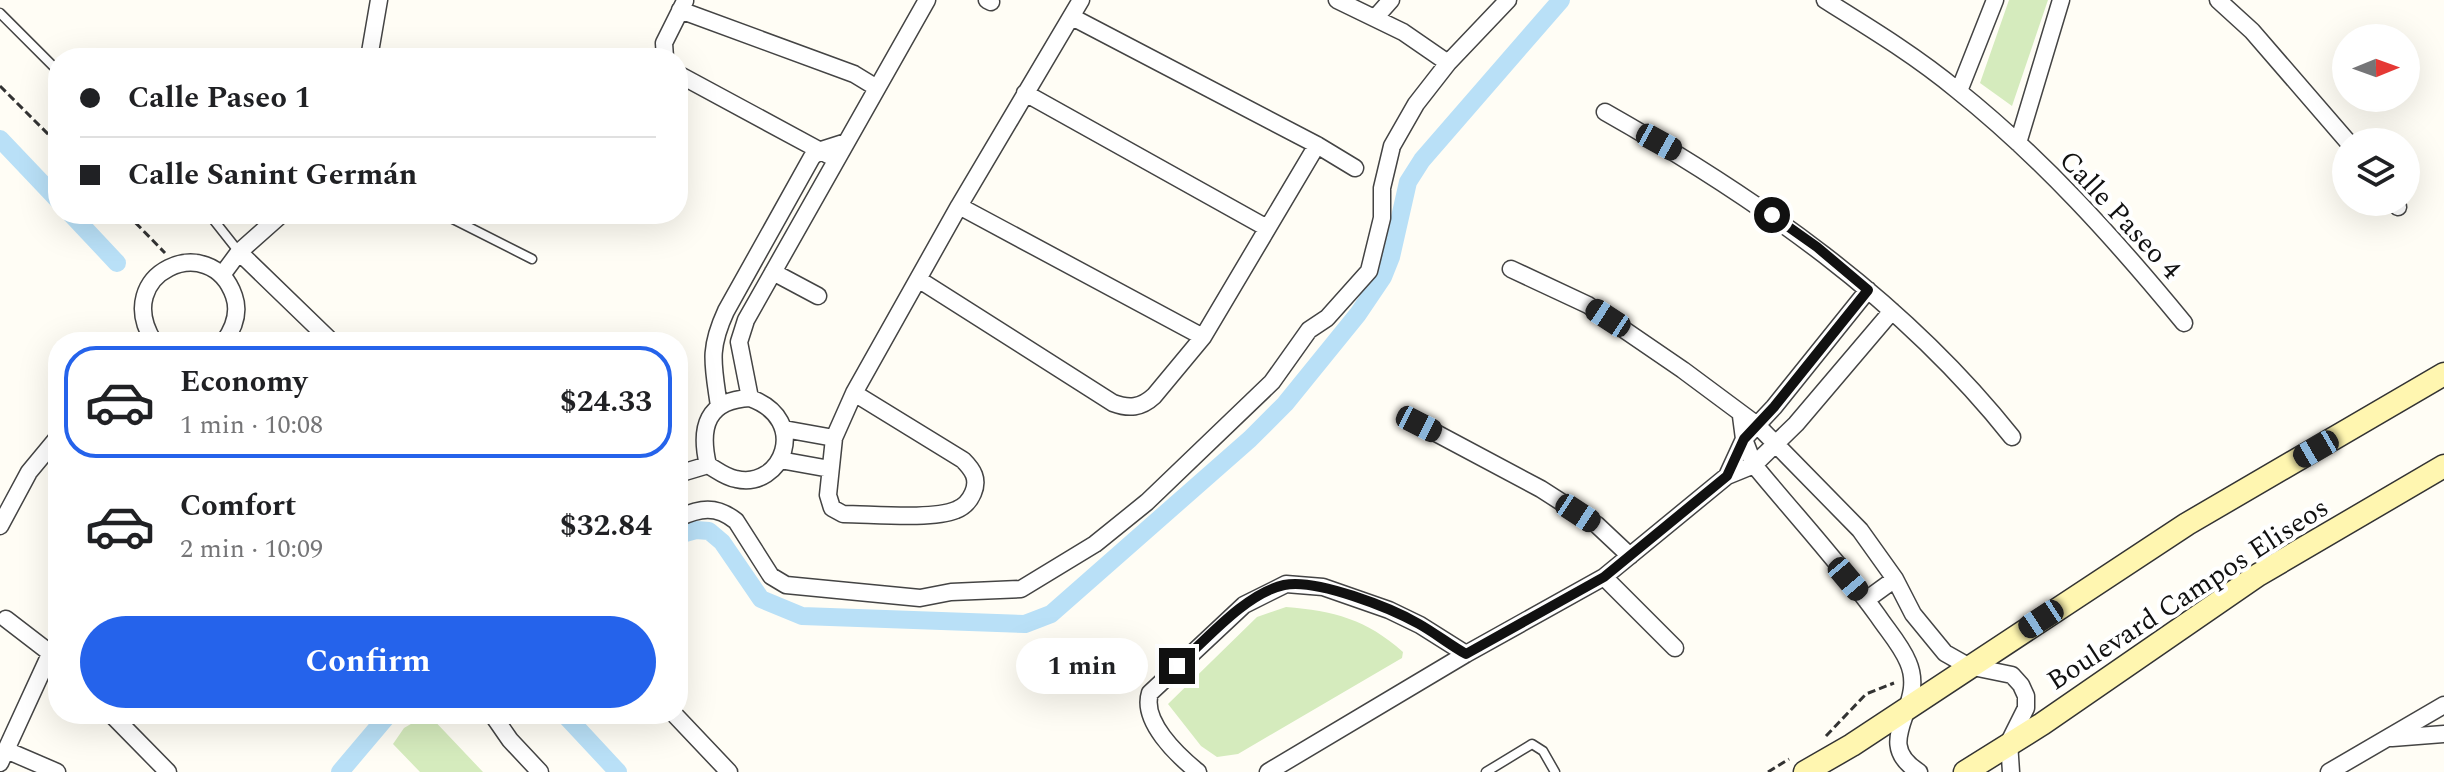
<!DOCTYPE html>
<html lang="en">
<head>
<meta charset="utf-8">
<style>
  :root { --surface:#fff; --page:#f2f2f2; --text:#202124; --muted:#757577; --line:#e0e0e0; --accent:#2563eb }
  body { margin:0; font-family:Spectral,serif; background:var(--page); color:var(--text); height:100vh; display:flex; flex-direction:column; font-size:30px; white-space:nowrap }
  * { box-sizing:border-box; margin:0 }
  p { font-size:26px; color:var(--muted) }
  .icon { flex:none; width:44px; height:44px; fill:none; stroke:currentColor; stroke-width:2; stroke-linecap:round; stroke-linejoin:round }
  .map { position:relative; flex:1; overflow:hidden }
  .panel { position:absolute; left:48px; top:332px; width:640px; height:392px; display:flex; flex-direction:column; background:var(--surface); border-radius:32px; box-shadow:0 8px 32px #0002 }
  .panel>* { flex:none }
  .top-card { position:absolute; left:48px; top:48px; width:640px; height:176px; border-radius:32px; box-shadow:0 8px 32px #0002; display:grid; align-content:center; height:176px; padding:0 32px; background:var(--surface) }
  .needle { width:52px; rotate:89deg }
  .buttons { position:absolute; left:2332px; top:24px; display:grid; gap:16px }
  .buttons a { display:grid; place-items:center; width:88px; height:88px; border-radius:50%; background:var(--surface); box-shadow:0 8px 32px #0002; font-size:40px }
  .end { position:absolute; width:36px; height:36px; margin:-18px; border:10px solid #111; background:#fff; box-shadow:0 0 0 4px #fff }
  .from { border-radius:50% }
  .bubble { position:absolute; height:56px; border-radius:28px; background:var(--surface); box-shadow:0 8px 32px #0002; font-size:26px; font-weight:700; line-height:56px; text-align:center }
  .car { position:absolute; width:24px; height:48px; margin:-24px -12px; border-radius:10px; box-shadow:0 0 6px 2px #0007; background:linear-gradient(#222 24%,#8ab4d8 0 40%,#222 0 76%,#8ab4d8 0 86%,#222 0) }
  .top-card b { display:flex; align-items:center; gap:28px; height:76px; font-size:30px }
  .top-card b+b { border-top:2px solid var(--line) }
  .top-card i { width:20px; height:20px; background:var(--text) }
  ul { padding:14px 0 0; list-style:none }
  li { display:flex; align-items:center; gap:24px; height:112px; margin:0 16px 12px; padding:0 16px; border:4px solid transparent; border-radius:32px }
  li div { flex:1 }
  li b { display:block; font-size:30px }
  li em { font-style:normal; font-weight:700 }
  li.on { border-color:var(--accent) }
  li>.icon { width:72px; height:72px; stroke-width:1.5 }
  .button { display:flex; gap:16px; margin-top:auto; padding:16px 32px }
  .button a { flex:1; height:92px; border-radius:48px; background:var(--accent); color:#fff; font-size:32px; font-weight:700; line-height:92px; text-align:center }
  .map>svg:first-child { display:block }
</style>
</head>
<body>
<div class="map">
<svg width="2444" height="772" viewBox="0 0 2444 772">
  <rect width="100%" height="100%" fill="#fffdf5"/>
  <path fill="#d5ebbd" d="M2009,0h39l-36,106 -32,-23z
    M1286,607c48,4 80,12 117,45l-1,6 -164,96 -21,3 -16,-11 -33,-42 89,-87z
    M428,714l55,58h-63l-27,-28 11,-16z"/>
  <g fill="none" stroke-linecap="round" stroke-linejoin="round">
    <path stroke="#b9e0f7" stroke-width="18" d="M0,139l58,61
      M71,214l46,49
      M678,535l18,-5 13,1 13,11 39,57 41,17 223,8 26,-10 199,-175 35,-35 73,-90 25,-37 8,-20 17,-75 14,-22 139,-160
      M564,714l54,58
      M340,772l49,-58"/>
    <defs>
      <path id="lane" d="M0,13l58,58
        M209,214l30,38
        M443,214l89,45
        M1486,772l46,-28 11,7 12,21"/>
      <path id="street" d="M987,0l4,2
        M1337,0l66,32 45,31
        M1825,0c45,28 91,56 132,90 85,68 158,149 227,233
        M2218,0l34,31 96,111
        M680,10l174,64 23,14
        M1072,17l245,128 38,23
        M1375,18l16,-18
        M369,58l10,-58
        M665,58l-1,-15 21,-42
        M678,74l150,81
        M1959,91l36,-91
        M1025,93l242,135
        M1605,112c152,86 297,187 407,325
        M2018,143l43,-143
        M2394,202l4,5
        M959,206l244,131
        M239,252l93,90
        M1511,269l77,36 95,65 74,55 103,105 35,49 18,35 32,39 23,13 44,9 9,10 5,11v12l-17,34 2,30
        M773,272l45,24
        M222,275l17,-23 43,-38
        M918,279l195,124c16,6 28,5 41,-7l49,-59 114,-192
        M154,342c-44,-69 57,-113 80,-46 6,17 0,32 -10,46
        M854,393l109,67c10,10 16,19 10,33 -3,7 -9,14 -17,17 -24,10 -85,4 -113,4l-11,-6 -4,-13 6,-57 20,-45 105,-187 122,-206
        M750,398l-11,-56 7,-22 181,-320
        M750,398c61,22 32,92 -14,81 -11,-2 -19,-9 -28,-14 -9,-38 -1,-65 42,-67z
        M719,406c-6,-42 -11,-56 7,-95l86,-154 9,-7 25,-8
        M1741,416l3,23 10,26c41,50 86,98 124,151 10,15 23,29 30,46 20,45 -39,79 11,110
        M1419,424l122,65 56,36 33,31
        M784,429l50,9
        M780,460l50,9
        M678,474l30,-9
        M1727,476l17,-37 30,-32 94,-117
        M678,518c22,-10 38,-13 58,3l35,55 15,9 134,13 31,-6 70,-3 74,-45 52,-42 125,-120 37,-52 18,-12 42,-47 13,-53v-30l10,-42 24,-42 32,-41 60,-63
        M0,526l29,-54 29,-35
        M1604,577l71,71
        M1866,600l29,-21
        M6,619l52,40
        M111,714l57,58
        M492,714l18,26 30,32
        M674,714l55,58
        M2392,738l52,-4
        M6,750l51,22
        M0,763l51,-111
        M1198,772c-21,-17 -57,-51 -48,-79l94,-88 42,-21 37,3 66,23 31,15 46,29
        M1268,772l198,-118 138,-77 123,-101 27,-11 7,-7 35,-34 96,-113
        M2329,772l115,-67"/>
      <path id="secondary" d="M1805,772l47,-27 335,-221 257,-150
        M1965,772l77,-48 216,-149 186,-109"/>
    </defs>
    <use href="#lane" stroke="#444" stroke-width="11"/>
    <use href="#street" stroke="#444" stroke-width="19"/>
    <use href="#secondary" stroke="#333" stroke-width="25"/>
    <path stroke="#333" stroke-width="3" stroke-dasharray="8 4" stroke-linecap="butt" d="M0,86l58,58
      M127,214l38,39
      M1826,736l40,-42 28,-11
      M1768,772l21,-13"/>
    <use href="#lane" stroke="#fff" stroke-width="8"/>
    <use href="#street" stroke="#fff" stroke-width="16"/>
    <use href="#secondary" stroke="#fff6b0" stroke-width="22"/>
  </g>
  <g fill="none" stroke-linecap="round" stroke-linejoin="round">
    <path stroke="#111" stroke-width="10" d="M1177,666c29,-26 69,-73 107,-81 32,-7 107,23 135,39 16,9 31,21 47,30l138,-77 123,-101 17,-37 30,-32 94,-117 -51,-43 -45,-32"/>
  </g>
  <g text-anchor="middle" stroke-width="8" stroke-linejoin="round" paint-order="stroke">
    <g font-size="28" fill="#111" stroke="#fff">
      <text transform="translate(2121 214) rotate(47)" y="10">Calle Paseo 4</text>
      <text transform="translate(2187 593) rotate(-33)" y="10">Boulevard Campos Eliseos</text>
    </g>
  </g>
</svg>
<div class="buttons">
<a><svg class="needle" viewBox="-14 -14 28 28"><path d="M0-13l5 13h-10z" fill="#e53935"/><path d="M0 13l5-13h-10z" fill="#757577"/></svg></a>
<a><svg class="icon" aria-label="layers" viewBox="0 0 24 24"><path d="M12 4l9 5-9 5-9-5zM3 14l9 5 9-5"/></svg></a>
</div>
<i class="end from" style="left:1772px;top:215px"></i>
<i class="end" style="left:1177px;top:666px"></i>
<div class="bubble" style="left:1016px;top:638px;width:132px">1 min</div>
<i class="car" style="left:1659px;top:142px;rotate:119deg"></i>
<i class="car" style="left:1608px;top:318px;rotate:303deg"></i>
<i class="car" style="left:1419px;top:424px;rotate:117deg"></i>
<i class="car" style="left:2316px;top:449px;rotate:240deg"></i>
<i class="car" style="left:1578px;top:513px;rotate:123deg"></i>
<i class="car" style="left:1848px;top:579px;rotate:140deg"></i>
<i class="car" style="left:2041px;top:619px;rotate:237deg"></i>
<div class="top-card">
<b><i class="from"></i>Calle Paseo 1</b>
<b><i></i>Calle Sanint Germán</b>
</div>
<section class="panel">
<ul>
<li class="on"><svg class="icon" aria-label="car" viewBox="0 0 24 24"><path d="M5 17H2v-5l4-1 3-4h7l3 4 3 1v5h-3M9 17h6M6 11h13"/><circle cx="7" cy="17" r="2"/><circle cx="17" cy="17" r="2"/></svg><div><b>Economy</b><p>1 min · 10:08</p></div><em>$24.33</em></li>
<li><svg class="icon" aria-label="car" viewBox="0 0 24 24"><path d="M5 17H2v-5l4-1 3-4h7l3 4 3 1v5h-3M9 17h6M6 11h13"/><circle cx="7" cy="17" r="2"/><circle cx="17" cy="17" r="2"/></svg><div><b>Comfort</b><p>2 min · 10:09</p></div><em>$32.84</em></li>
</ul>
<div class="button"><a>Confirm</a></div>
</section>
</div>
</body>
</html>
